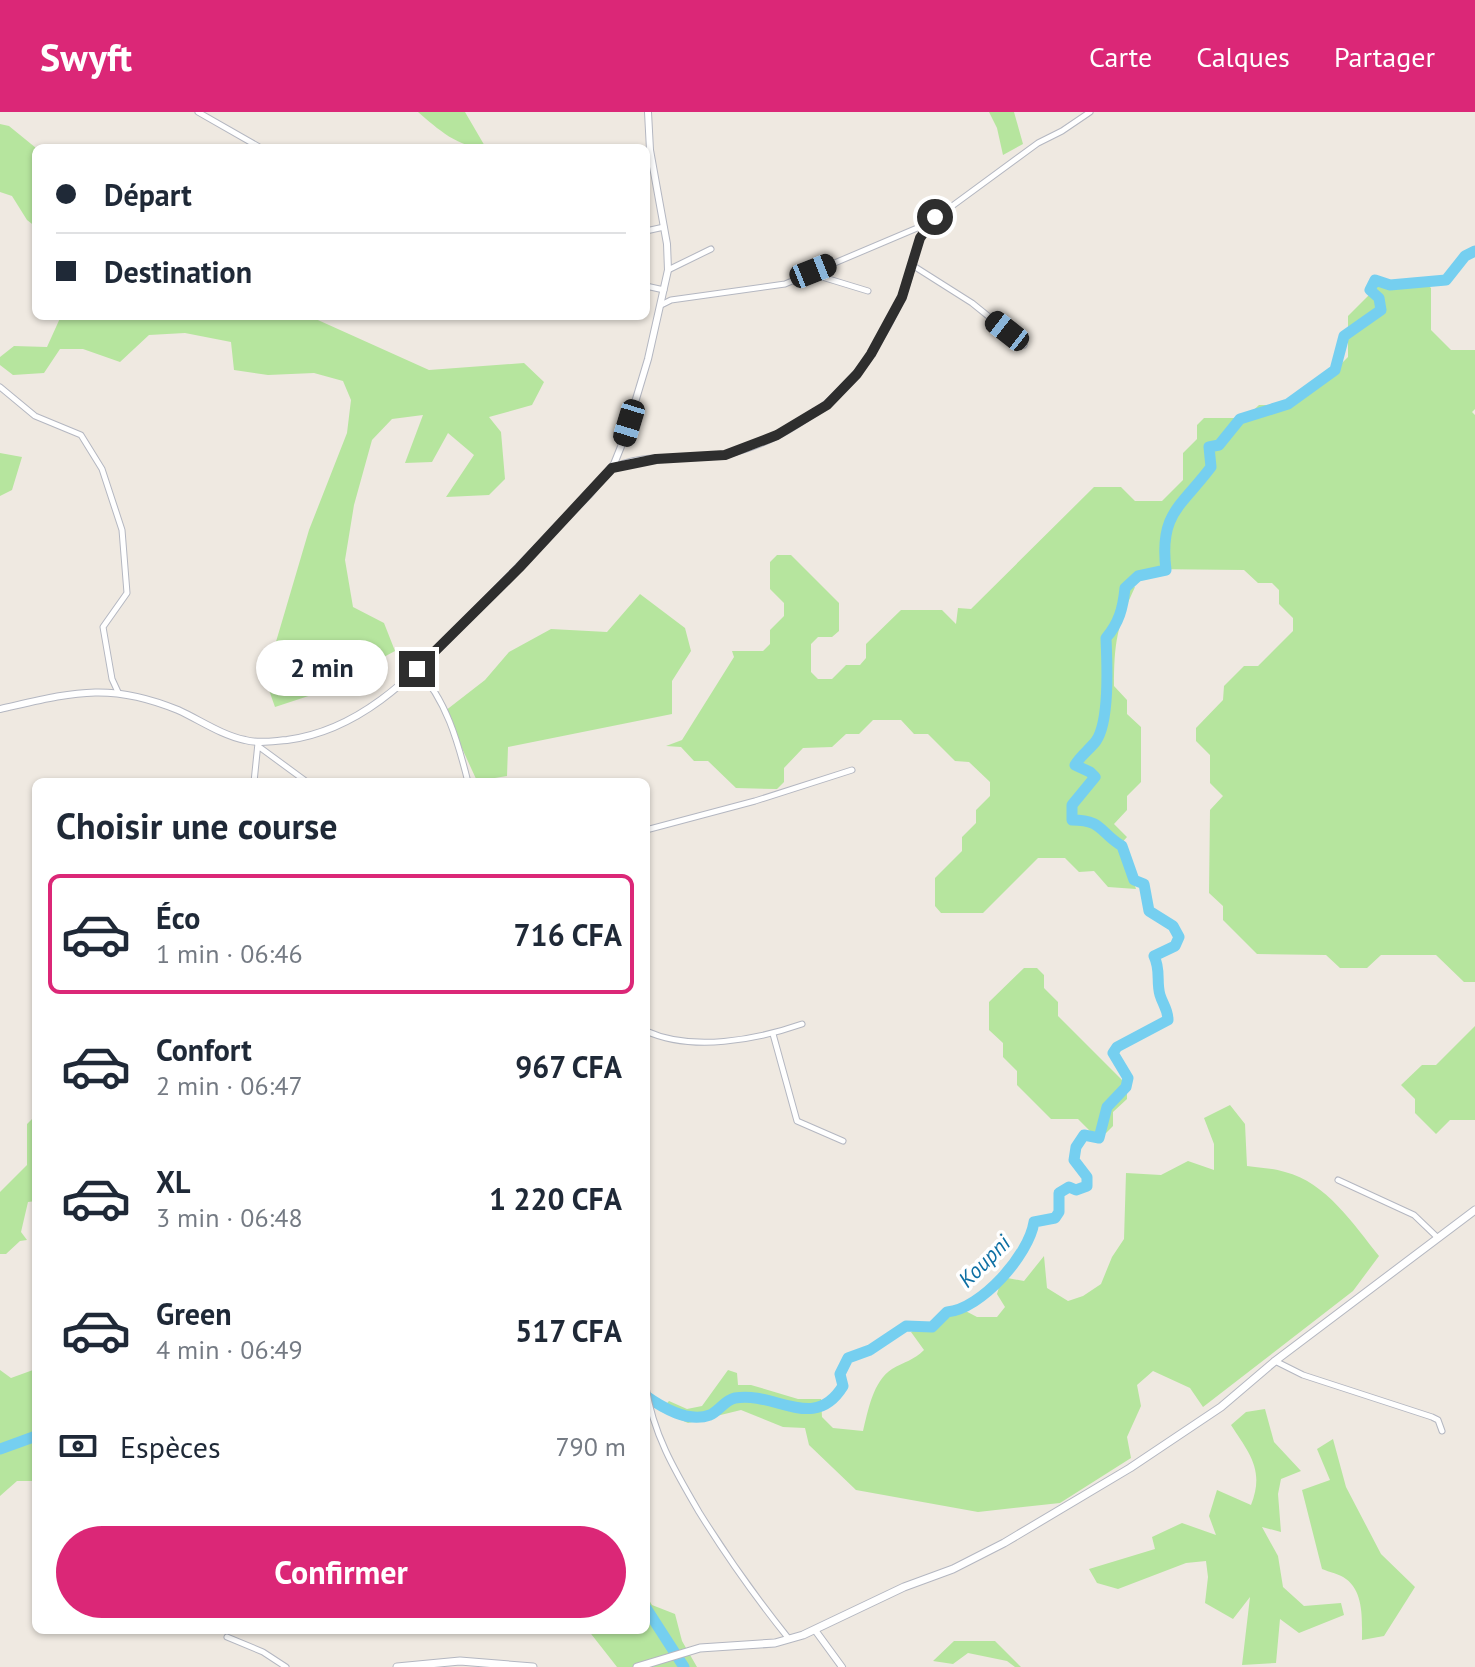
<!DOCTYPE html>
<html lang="fr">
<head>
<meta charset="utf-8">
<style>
  :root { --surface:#fff; --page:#f6f6f7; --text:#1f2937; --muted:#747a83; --line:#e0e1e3; --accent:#db2777 }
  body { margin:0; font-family:"PT Sans",sans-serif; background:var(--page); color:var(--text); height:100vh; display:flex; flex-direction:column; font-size:30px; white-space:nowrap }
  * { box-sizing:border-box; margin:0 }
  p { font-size:26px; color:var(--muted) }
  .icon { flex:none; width:44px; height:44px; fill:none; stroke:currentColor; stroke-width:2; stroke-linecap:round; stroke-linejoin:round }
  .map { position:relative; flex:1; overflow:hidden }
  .drawer { position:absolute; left:32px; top:666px; width:618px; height:856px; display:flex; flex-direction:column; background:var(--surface); border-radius:12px; box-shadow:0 2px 6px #0004 }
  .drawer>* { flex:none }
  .top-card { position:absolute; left:32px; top:32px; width:618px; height:176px; border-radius:12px; box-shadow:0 2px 6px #0004; display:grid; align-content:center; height:176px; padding:0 24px; background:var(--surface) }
  .end { position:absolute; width:36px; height:36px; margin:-18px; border:10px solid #2e2e2e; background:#fff; box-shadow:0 0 0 4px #fff }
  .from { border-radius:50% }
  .bubble { position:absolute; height:56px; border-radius:28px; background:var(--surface); box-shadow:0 2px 6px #0004; font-size:26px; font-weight:600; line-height:56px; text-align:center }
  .car { position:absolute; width:24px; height:48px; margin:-24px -12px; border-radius:10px; box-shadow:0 0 6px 2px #0007; background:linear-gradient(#222 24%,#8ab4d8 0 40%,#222 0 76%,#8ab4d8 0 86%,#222 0) }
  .top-card b { display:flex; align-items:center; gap:28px; height:76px; font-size:30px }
  .top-card b+b { border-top:2px solid var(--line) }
  .top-card i { width:20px; height:20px; background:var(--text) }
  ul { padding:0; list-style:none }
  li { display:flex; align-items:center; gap:24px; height:120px; margin:0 16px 12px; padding:0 8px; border:4px solid transparent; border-radius:12px }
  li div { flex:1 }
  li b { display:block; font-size:30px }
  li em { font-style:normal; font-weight:600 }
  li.selected { border-color:var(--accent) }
  li>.icon { width:72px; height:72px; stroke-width:1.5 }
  h2 { padding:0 24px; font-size:36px; line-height:96px }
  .pay { display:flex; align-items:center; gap:20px; height:88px; padding:0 24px; font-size:30px }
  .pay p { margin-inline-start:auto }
  .cta { display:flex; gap:16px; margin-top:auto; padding:16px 24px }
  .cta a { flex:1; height:92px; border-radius:48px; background:var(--accent); color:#fff; font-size:32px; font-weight:600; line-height:92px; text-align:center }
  header { display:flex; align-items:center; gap:48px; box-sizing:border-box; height:112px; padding:0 40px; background:var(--accent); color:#fff }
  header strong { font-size:38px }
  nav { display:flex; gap:44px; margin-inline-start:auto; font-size:28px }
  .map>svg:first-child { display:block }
</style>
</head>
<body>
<header>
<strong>Swyft</strong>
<nav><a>Carte</a><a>Calques</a><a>Partager</a></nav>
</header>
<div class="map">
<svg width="1475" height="1555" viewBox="0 0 1475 1555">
  <rect width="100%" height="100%" fill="#efe9e1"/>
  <path fill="#b6e59e" d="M418,0h47l21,36c-28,0 -48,-19 -68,-36z
    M989,0h25l9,32 -20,11 -6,-27z
    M0,12l9,2 27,22v79l-9,-7 -15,-24 -12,-4z
    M1383,169h41l7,7v42l20,20h24v59l-3,3 3,3v567h-11l-28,-27h-55l-14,13h-27l-14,-13 -69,-1 -34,-34v-14l-14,-13 1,-83 13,-14 -13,-13v-28l-14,-14v-13l27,-28 1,-14 20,-20h14l35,-35v-13l-14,-14v-14l-7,-7h-14l-14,-13 -96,-1 -18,19 5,-1c-18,38 -21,57 -21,99l13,14v14l14,13v55l-14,14v14l-13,14 13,13 -8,9 4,3 13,40 -28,-2 -14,-16 -15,1 -14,-14h-27l-55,55h-42l-6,-7v-28l27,-27v-14l14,-14v-13l14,-14v-14l-21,-20 -14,-1 -27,-27h-14l-13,-14h-28l-14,14h-13l-14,13 -29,1 -19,20v14l-7,7 -41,-1 -28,-27h-14l-13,-14 -15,-1 16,-6 52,-83 -2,-6h31l7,-7v-14l14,-14v-13l-14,-14v-27l7,-7h14l48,48v28l-7,6h-14l-7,7v28l7,7h14l14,-14h14l6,-7v-14l35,-34h41l14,14 2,-16 13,1 123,-122h27l14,14h27l21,-21v-27l14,-14v-14l7,-7h41l14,-13h27l14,-14h14l34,-34v-41z
    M61,204h248l120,54 95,-7 20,19 -12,23 -43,12 12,15 4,47 -16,16 -43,2 28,-42 -26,-22 -16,29 -27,1 18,-48 -31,4 -20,21 -18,65 -9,55 8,47 31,16 11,28 -30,16 -23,18 -67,22 -10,-28 44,-149 38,-97 4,-33 -8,-19 -29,-8 -46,2 -34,-5 -3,-28 -46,-9 -36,2 -29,27 -37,-13h-23l-16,24 -31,2 -13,-10v-8l14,-11 33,1z
    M0,341l22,4 -10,33 -12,6z
    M640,482l45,34 6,23 -19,30v33l-164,33 -1,29 -30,5 -32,-70 40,-31 24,-28 42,-23 56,3z
    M1024,856h13l7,7v13l14,14v14l69,69v14l-14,13v14l-7,7h-14l-14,-14h-27l-34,-34v-14l-14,-14v-14l-14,-13v-28z
    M1475,914v94h-25l-14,14 -21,-21v-14l-14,-14 21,-20h14z
    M1230,993l15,19 2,42c12,2 26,2 38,6 41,10 69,53 94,84l-26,35 -150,116 -13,-19 -37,-17 -16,14 4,21 -14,31 4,21 -71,45 -82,9 -122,-22 -47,-45 -4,-17 -22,-1 -42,-17 -53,13 -28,-12 9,-10 18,8 15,-3 26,-36 9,3 1,12h13l47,14h23l1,18 11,11 30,3c5,-20 10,-50 29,-62 12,-7 22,-9 32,-19l-13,-18 47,-25 19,10h20l8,-10 -8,-13 5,-17 22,4 20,-25 3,32 21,13 15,-5 18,-12 11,-27 12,-18 2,-66 35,2 27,-14 26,9v-26l-10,-26z
    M36,1003v86l-8,1 -7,30 6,8 -7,1 -14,13h-6v-62l27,-27v-41z
    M0,1258l11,8 22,-8 3,13v98h-19l-17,15z
    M1265,1297l9,33 27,29 -20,8 -3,15 3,38 -19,-5 16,29 5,31 21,19 37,-3 3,12 -45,18 -19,-14 -4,44 -34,2 8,-68 -17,22 -28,-16 3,-26 -2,-16 -20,2 -68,26 -21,-6 -8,-14 66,-20 -3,-12 30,-14 34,12 -7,-19 8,-26 34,15c14,-35 -2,-52 -20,-80l15,-13z
    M1333,1327l13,48 35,67 34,33 -31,49 -22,4c0,-20 2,-48 -16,-61 -6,-5 -17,-7 -24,-10l-20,-79 28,-10 -13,-31z
    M646,1483l6,10 23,9 7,27 15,26h-80l-29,-37h58z
    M954,1529h41l26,26h-6l-8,-6 -39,-8 -15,11 -20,-3z"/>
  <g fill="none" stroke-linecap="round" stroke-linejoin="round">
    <path stroke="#75cff0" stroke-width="11" d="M646,1284c17,12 42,27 64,19 9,-4 15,-15 25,-17 41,-7 79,35 108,-12l-3,-12 8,-16 22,-8 36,-24 26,1 15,-15c34,-3 82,-57 87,-90l21,-4 4,-6v-19l10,-6 7,3 11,-4v-9l-13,-17 2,-13 8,-12 15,3 8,-31 19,-20 2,-9 -15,-25 4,-6 51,-27c0,-11 -5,-15 -8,-25 -4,-14 1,-25 -6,-39l21,-10 4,-9 -6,-11 -24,-15 -5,-27 -10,-4 -12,-34c-23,-14 -19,-26 -50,-26v-15l23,-28 -5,-5 -15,-7c6,-10 14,-15 21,-24 14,-20 11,-79 10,-103 13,-15 17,-30 19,-50l13,-12 28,-6c-7,-57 15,-63 45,-103l-2,-20 10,-2 21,-26 48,-15 47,-34 9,-34 37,-26 -2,-12 -9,-8 5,-10 15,5 56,-5 19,-24 10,-5
      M0,1337l36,-13
      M646,1496l38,59"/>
    <defs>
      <path id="minor" d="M198,0l63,36
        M646,119l18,-4
        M912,153l60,38 52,42
        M668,158l43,-21
        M809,161l59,18
        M646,174l18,4
        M661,193l10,-5 114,-16 144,-61
        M0,275l35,29 46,19 21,34 20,61 5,63 -24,34 9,52 6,13
        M610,358c29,-20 81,-8 115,-15 83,-19 144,-81 177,-157 11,-25 12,-52 27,-75l109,-80 24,-12 28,-19
        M417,557c29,30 41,73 51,113
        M258,634l49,36
        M254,670l4,-39
        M646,718l109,-29 97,-31
        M646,919c46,21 110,9 156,-7
        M773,922l24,87 46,20
        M1338,1068l76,35 24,23
        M1275,1249l28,14 129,42 6,3 4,11
        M646,1275c7,47 29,84 53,125 28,45 57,86 90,127
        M227,1525l36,15 23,15"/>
      <path id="tertiary" d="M0,597c71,-16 108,-28 178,1 22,10 43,25 67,30 14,4 28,1 42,0 83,-11 136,-77 191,-132 37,-38 74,-76 111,-113l25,-31 10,-25 24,-80 20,-89 -1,-26 -17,-94 -2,-38
        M815,1518l27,37"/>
      <path id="secondary" d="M397,1555l63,-6 73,6
        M637,1555l63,-19 75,-5 28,-8 101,-48 49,-18 51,-26 126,-75 91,-61 54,-46 200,-151"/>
    </defs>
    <use href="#minor" stroke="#b4b7c1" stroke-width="7"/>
    <use href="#tertiary" stroke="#b4b7c1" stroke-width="8"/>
    <use href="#secondary" stroke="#b4b7c1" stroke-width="9"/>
    <use href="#minor" stroke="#fff" stroke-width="5"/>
    <use href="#tertiary" stroke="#fff" stroke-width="6"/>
    <use href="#secondary" stroke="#fff" stroke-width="7"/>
  </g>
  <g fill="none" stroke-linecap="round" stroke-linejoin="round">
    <path stroke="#2e2e2e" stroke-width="10" d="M417,557l102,-101 93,-100 44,-9 69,-4 52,-20 50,-30 30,-31 14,-20 31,-57 18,-59 15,-21"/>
  </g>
  <g text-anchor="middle" stroke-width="7" stroke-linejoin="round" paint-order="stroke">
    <g font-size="22" font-style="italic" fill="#0d6fa3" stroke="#fff">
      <text transform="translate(984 1149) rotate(-45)" y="8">Koupni</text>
    </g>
  </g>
</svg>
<i class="end from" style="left:935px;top:105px"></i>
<i class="end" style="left:417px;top:557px"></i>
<div class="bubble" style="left:256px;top:528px;width:132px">2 min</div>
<i class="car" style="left:813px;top:159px;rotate:68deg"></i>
<i class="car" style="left:1007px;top:219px;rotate:308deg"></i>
<i class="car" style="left:629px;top:311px;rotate:197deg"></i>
<div class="top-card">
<b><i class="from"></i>Départ</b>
<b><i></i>Destination</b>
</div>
<section class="drawer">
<h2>Choisir une course</h2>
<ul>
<li class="selected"><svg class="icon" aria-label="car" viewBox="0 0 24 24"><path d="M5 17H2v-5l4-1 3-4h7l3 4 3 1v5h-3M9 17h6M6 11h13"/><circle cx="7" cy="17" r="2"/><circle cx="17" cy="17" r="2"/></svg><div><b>Éco</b><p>1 min · 06:46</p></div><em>716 CFA</em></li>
<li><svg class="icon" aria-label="car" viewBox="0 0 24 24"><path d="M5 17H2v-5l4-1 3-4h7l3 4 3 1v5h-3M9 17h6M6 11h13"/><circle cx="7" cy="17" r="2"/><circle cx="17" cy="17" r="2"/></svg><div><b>Confort</b><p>2 min · 06:47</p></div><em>967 CFA</em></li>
<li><svg class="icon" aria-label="car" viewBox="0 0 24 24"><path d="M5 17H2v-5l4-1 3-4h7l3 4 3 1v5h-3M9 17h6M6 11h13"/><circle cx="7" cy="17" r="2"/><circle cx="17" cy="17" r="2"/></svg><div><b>XL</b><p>3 min · 06:48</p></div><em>1 220 CFA</em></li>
<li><svg class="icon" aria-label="car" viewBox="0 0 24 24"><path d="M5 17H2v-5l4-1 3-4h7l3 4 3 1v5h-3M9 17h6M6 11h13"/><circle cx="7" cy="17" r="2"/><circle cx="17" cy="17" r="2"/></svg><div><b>Green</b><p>4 min · 06:49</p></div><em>517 CFA</em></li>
</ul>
<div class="pay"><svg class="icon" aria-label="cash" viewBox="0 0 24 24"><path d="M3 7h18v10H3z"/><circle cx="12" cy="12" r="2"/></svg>Espèces<p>790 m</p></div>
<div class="cta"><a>Confirmer</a></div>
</section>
</div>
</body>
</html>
